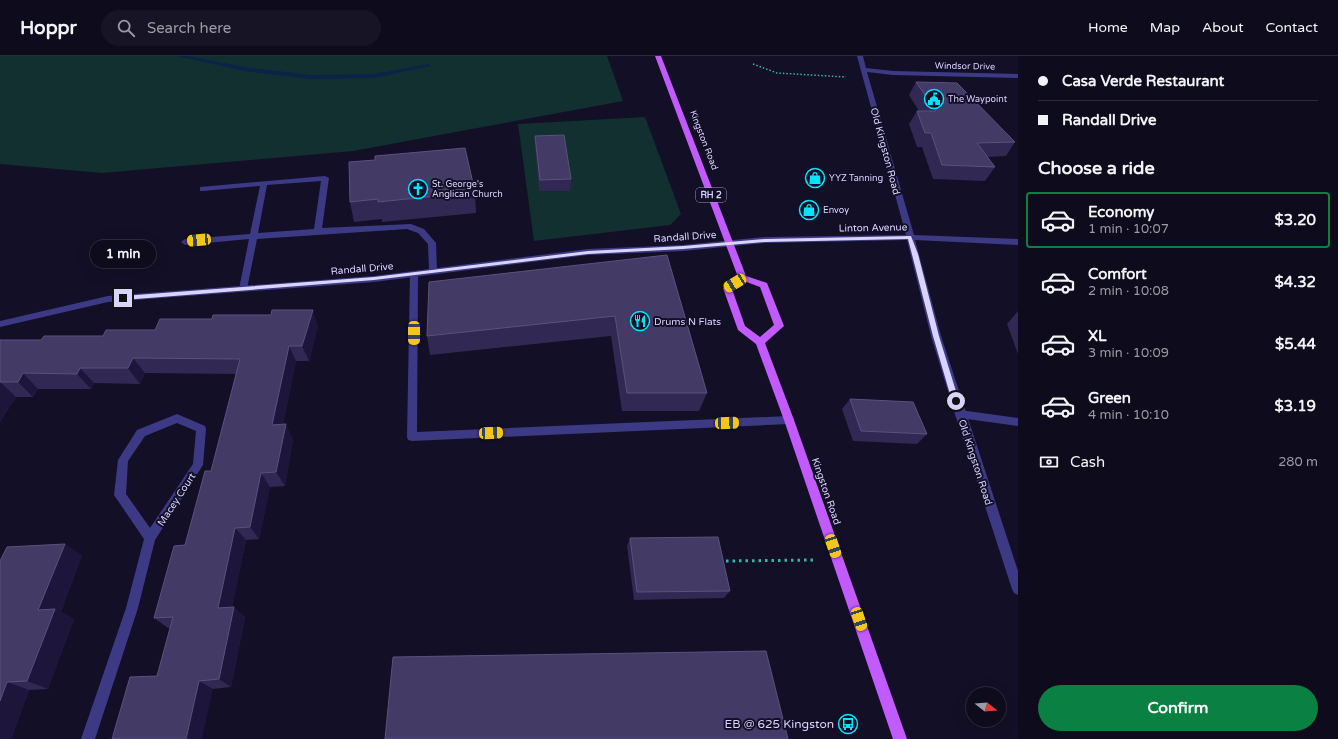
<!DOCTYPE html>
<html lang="en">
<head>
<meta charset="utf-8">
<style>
  :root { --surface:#0e0b1c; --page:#171425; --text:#f1f3f6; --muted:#9b9ba3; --line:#2e2b3b; --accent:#0b8043 }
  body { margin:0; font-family:"Varela Round",sans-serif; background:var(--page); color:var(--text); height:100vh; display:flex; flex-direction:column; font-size:15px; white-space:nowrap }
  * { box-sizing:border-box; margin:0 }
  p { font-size:13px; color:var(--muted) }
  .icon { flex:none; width:22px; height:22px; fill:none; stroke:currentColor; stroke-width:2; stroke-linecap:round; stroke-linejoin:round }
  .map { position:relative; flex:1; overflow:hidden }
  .drawer { display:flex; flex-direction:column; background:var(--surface); width:320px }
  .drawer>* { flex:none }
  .top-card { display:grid; align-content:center; height:88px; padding:0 20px; background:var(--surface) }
  .needle { width:26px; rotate:107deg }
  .controls { position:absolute; left:966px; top:631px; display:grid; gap:8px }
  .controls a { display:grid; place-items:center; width:40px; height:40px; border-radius:50%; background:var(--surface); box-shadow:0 4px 16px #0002,0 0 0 1px var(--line); font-size:20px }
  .end { position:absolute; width:18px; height:18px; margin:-9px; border:5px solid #d9d4ff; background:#111; box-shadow:0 0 0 2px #111 }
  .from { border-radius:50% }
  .bubble { position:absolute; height:28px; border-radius:14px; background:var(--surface); box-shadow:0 4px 16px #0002,0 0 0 1px var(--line); font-size:13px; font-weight:700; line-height:28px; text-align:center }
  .car { position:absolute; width:12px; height:24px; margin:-12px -6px; border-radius:5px; box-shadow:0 0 3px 1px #0007; background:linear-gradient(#f5c518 24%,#345 0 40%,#f5c518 0 76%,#345 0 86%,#f5c518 0) }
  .top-card b { display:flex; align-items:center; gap:14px; height:38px; font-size:15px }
  .top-card b+b { border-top:1px solid var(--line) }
  .top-card i { width:10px; height:10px; background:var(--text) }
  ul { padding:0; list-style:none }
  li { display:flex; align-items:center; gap:12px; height:56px; margin:0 8px 6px; padding:0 12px; border:2px solid transparent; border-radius:4px }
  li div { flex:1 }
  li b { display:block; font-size:15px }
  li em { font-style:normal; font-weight:700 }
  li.selected { border-color:var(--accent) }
  li>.icon { width:36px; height:36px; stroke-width:1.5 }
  h2 { padding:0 20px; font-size:18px; line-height:48px }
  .pay { display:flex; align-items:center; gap:10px; height:44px; padding:0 20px; font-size:15px }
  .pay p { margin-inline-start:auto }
  .button { display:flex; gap:8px; margin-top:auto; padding:8px 20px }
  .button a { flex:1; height:46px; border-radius:24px; background:var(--accent); color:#fff; font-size:16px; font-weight:700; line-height:46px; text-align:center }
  header { display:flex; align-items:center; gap:24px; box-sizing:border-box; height:56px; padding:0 20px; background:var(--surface); border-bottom:1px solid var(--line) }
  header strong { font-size:19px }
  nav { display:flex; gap:22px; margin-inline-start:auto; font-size:14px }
  .search { width:280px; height:36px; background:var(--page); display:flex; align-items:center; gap:10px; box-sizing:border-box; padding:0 14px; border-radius:22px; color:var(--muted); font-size:15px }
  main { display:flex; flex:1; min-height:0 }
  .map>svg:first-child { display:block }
</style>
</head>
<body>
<header>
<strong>Hoppr</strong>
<div class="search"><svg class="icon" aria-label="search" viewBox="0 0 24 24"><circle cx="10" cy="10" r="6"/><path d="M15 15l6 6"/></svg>Search here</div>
<nav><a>Home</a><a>Map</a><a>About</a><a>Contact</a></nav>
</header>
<main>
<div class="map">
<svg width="1018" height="683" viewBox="0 0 1018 683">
  <rect width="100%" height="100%" fill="#130f26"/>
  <path fill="#12302f" d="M0,0h607l16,45 -270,50 -251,22 -102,-9z
    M645,61l36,97 -11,11 -136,16 -16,-117z"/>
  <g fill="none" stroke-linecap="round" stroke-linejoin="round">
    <path fill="#0c2248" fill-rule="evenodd" d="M177,0h11l56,11 67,8 63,-1 54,-10 3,2 -57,12 -63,1 -67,-8z"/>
    <path stroke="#2fb8b0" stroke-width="1.5" stroke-dasharray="1.5 2" stroke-linecap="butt" d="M753,8l24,9 69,4"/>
    <path stroke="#2fb8b0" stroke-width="3" stroke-dasharray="2.5 4" stroke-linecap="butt" d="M726,505l89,-1"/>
    <path fill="#3d3a85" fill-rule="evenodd" d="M325,120l4,2 -7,50 89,-4 13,5 12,14 1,28 -1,2 -3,1 -4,-3 -1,-27 -10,-11 -11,-4 -150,10 -10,50 -4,3 -4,-3 10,-50 -64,6 -4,-3 4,-3 65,-5 10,-48 -57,5h-3v-4zM321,125l-7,48 -56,4 9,-48z
      M414,215l4,3 -1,158 372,-16 4,1 1,3 -1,3 -4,1 -377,17 -4,-1 -1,-3 3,-163z
      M960,354l58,8v8l-58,-8 -4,-1 -1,-3 1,-3z"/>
    <path fill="#3d3a85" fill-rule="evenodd" d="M857,0h6l3,12 27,3 125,3v4l-125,-3 -26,-3 47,163 104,4v6l-103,-5 26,96 77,235v24l-4,-2 -2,-4 -57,-175 -24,-78 -24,-96 -142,3 -82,8 -95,4 -214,27 -266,20 -108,25v-6l108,-25 266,-20 214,-27 95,-4 82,-8 141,-2z
      M177,358l28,12 1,3 -3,36 -48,75 -17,68 -43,131h-14l45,-131 18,-69 -30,-44 4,-35 19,-30zM177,367l19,8 -3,33 -43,64 -24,-34 2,-33 17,-25z"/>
    <path fill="#c25bff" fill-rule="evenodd" d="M655,0h6l85,220 21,7 17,43 -19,17 29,77 113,319h-14l-109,-319 -28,-76 -18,-14 -15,-42 15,-11zM744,225l16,6 14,38 -14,12 -15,-11 -13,-37z"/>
  </g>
  <path fill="#312854" d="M916,26l99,60 -9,14 -19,1 8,10 -10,14 -52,-2 -11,-32h-5l-8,-23 8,-13h2l-10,-16z
    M535,80l36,43 -1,12h-31l-4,-44z
    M349,106l126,30 1,21 -94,9v-3l-28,3 -4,-20z
    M667,199l40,138 -8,18h-77l-11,-75 -181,19 -3,-19z
    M1018,255v43l-11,-30z
    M318,270l-9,35h-13l-13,63 10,15 -8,47 -15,1 -11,52 -13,1 -14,67 13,10 -14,70 -18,2 -56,-13 13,-48h-2l-14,-10 31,-73 26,-74 25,-97 -91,-1 -5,11 -46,-1 -3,6h-53l-5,8h-17l-16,25v-82h41l62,-4 52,-6z
    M850,343l77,35 -10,10 -64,-3 -11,-32z
    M630,482l100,53 -6,7 -90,2 -7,-54z
    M82,499l-21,57 13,7 -26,70 -19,1 -18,49 -11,-178z"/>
  <path fill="#1d163a" d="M313,254l5,16 -9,35 -7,-15z
    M289,290l7,15 -16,79 -8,-15z
    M133,302l12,15 -5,11 -12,-16z
    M80,312l14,15 -3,6 -14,-15z
    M23,317l15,16 -5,8 -15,-15z
    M0,326l16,15 -16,25z
    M286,368l7,15 -8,47 -9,-14z
    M261,417l9,14 -11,52 -9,-12z
    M235,472l11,12 -16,78 -12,-10z
    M65,488l17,11 -21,57 13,7 -26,70 -21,-8 11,-71z
    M234,551l11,10 -14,70 -12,-8z
    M199,625l14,8 -11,50h-16z
    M7,626l22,8 -18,49h-11v-38z"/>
  <path fill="#433a66" stroke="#5a527e" d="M916,26l41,1 58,59 -38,1 18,24 -53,-2 -11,-32h-6l-8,-22h19z
    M564,79l7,44 -31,1 -5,-44z
    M465,92l10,44 -97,10v-3l-28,3 -1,-40 26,-2v-4z
    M667,199l40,138h-80l-12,-77 -188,20 2,-54z
    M272,254h41l-11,36h-13l-17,79 14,-1 -10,48 -15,1 -11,54 -15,1 -17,80 16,-1 -15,72 -20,2 -13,58h-74l18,-62 27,-1 16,-59 -19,1 20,-72 11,-1 20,-74h6l29,-112 -107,-1 -5,10h-48l-3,6 -54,-1 -5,9h-18v-42h41l3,-4h59l3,-6h49l5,-11h52l1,-4h58z
    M850,343l63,3 14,32 -66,-3z
    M718,481l12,54 -93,1 -7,-54z
    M65,488l-27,66 17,-1 -28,72 -20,1 -7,19v-140l7,-14z
    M766,595l22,88h-403l8,-82z"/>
  <path fill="#d9d4ff" d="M911,180l7,18 21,82 20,65 -3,3 -4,-3 -19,-65 -25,-97 -143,3 -82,7 -95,5 -214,26 -251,20 -3,-2 3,-2 251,-19 214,-26 95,-5 82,-7z"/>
  <defs>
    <symbol id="civic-ring" viewBox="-11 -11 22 22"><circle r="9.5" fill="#130f26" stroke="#00e5ff" stroke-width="1.5"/><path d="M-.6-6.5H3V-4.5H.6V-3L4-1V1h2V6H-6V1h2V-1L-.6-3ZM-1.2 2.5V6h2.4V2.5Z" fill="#00e5ff"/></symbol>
    <symbol id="shop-ring" viewBox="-11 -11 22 22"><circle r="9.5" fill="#130f26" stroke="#00e5ff" stroke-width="1.5"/><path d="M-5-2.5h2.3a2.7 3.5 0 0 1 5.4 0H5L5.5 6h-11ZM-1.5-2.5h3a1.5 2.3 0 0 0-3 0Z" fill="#00e5ff"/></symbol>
    <symbol id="church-ring" viewBox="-11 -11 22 22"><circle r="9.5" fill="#130f26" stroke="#00e5ff" stroke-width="1.5"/><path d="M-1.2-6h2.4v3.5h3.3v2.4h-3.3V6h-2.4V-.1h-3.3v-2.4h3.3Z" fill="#00e5ff"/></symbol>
    <symbol id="restaurant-ring" viewBox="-11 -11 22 22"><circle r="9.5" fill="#130f26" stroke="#00e5ff" stroke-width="1.5"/><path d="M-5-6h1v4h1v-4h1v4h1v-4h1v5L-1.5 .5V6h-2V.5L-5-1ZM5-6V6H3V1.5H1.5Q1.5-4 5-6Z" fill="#00e5ff"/></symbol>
    <symbol id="bus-ring" viewBox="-11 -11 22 22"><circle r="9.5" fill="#130f26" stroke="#00e5ff" stroke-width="1.5"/><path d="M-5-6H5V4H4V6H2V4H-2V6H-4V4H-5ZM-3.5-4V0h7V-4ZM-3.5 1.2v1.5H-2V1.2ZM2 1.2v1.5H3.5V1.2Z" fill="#00e5ff"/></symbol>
  </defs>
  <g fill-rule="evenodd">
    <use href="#civic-ring" x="923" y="32" width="22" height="22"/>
    <use href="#shop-ring" x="804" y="111" width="22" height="22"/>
    <use href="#church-ring" x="407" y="122" width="22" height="22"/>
    <use href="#shop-ring" x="798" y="143" width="22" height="22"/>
    <use href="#restaurant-ring" x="629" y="254" width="22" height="22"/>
    <use href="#bus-ring" x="837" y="657" width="22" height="22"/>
  </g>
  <g text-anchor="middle" stroke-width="4" stroke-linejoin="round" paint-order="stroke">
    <g font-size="9" fill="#d9d4ff" stroke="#130f26">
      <text transform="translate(965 10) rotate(1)" y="3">Windsor Drive</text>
      <text transform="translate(704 84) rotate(69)" y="3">Kingston Road</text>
    </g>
    <g font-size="9" fill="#d9d4ff" stroke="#130f26" text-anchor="start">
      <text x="948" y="46">The Waypoint</text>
      <text x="829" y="125">YYZ Tanning</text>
      <text x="432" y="131">St. George's<tspan x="432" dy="10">Anglican Church</tspan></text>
      <text x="823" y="157">Envoy</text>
    </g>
    <rect fill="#130f26" stroke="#9e99be" stroke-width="1" x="696" y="132" width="30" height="14" rx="3"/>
    <g font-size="9" font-weight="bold" fill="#d9d4ff">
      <text x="711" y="142">RH 2</text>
    </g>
    <g font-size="10" fill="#d9d4ff" stroke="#130f26">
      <text transform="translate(886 95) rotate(75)" y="4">Old Kingston Road</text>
      <text transform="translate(873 171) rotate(-1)" y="4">Linton Avenue</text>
      <text transform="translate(685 180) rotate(-4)" y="4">Randall Drive</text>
      <text transform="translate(362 212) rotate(-5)" y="4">Randall Drive</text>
      <text transform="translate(976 406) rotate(72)" y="4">Old Kingston Road</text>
      <text transform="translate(827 435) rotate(71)" y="4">Kingston Road</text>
      <text transform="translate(176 443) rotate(-57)" y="4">Macey Court</text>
    </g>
    <g font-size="10" fill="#d9d4ff" stroke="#130f26" text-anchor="start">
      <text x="654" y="269">Drums N Flats</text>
    </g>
    <g font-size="12" fill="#d9d4ff" stroke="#130f26" text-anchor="end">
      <text x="834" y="672">EB @ 625 Kingston</text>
    </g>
  </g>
</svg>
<div class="controls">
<a><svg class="needle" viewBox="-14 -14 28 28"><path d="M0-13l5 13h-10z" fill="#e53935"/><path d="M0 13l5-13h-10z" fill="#9b9ba3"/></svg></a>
</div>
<i class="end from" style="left:956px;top:345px"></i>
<i class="end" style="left:123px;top:242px"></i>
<div class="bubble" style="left:90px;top:184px;width:66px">1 min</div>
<i class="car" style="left:199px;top:184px;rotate:265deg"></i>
<i class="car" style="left:735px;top:227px;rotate:239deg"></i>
<i class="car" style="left:414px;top:277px;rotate:180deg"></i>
<i class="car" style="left:727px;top:367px;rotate:88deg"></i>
<i class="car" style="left:491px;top:377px;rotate:87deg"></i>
<i class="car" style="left:833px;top:490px;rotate:161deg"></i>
<i class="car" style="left:859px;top:563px;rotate:161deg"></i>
</div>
<section class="drawer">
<div class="top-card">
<b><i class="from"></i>Casa Verde Restaurant</b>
<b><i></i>Randall Drive</b>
</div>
<h2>Choose a ride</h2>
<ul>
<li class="selected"><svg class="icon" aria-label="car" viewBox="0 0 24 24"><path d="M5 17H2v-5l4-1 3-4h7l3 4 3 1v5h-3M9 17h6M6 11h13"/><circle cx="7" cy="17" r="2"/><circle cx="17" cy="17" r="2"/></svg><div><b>Economy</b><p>1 min · 10:07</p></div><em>$3.20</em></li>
<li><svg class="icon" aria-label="car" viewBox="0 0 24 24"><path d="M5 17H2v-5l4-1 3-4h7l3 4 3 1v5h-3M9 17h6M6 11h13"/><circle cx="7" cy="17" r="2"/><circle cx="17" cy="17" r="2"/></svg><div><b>Comfort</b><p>2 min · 10:08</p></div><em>$4.32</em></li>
<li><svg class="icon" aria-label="car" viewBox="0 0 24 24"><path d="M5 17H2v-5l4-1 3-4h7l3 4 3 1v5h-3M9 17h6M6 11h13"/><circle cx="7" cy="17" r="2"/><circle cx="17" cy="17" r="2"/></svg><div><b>XL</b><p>3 min · 10:09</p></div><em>$5.44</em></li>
<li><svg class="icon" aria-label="car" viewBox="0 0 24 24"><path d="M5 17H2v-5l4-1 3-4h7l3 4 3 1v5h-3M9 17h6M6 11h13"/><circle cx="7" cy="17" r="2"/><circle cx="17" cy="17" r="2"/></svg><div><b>Green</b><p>4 min · 10:10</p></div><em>$3.19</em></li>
</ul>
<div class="pay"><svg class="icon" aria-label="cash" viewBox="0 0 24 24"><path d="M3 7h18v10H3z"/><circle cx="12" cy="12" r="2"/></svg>Cash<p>280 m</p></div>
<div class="button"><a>Confirm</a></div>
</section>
</main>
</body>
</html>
